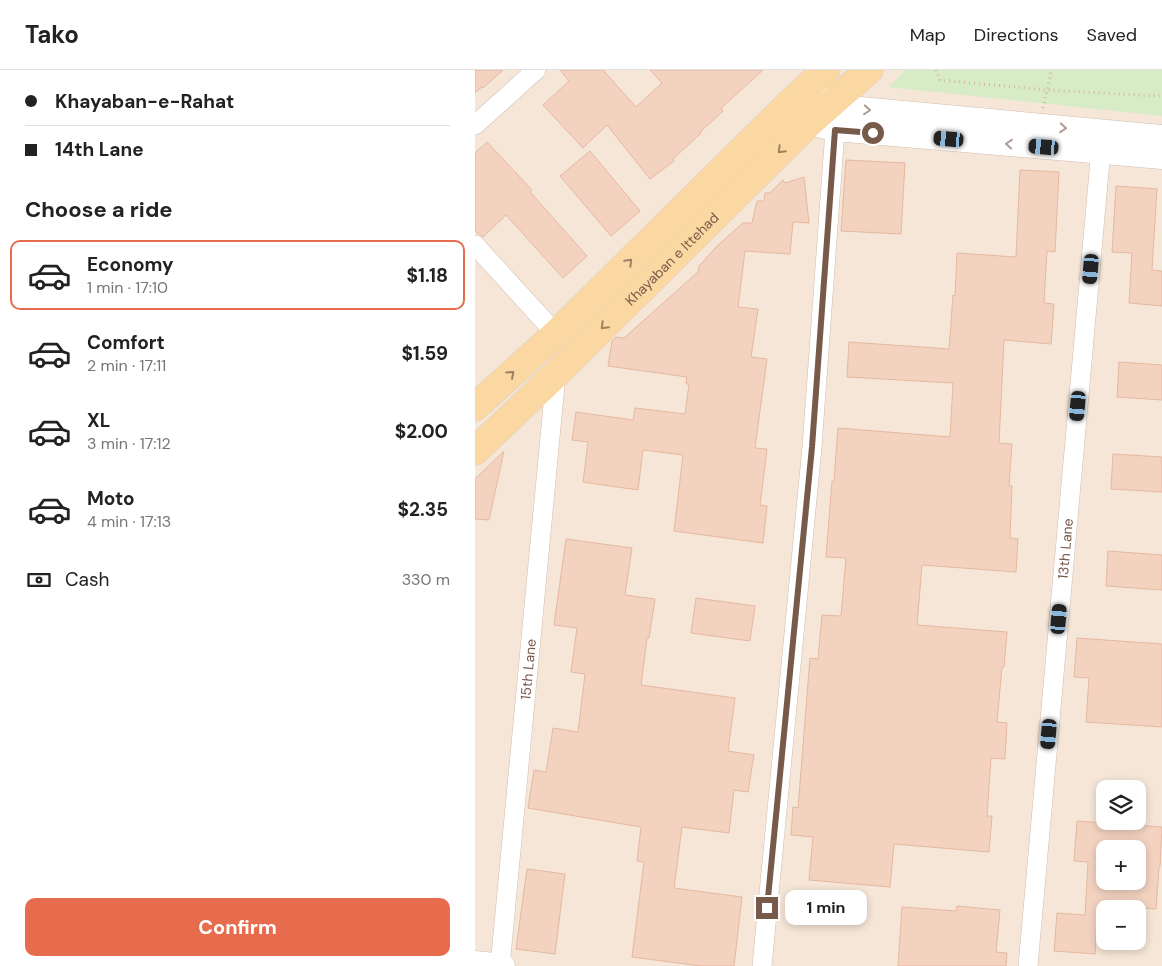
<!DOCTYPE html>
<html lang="en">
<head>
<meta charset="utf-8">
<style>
  :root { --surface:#fff; --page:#f6f6f6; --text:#222; --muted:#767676; --line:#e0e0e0; --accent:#e76b4d }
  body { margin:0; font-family:"DM Sans",sans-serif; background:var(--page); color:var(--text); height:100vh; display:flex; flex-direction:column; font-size:19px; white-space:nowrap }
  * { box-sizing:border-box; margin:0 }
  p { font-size:16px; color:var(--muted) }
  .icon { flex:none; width:28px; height:28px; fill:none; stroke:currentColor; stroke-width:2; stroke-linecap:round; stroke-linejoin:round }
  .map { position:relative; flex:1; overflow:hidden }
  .drawer { display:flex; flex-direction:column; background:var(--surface); width:475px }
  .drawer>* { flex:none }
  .top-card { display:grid; align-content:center; height:110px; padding:0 25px; background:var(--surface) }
  .buttons { position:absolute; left:621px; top:710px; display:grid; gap:10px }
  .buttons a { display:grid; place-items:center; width:50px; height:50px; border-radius:10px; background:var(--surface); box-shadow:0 2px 8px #0003; font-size:25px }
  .end { position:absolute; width:22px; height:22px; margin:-11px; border:6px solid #785a4b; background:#fff; box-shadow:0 0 0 2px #fff }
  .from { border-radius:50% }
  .bubble { position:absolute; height:35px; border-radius:10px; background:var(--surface); box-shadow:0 2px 8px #0003; font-size:16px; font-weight:700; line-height:35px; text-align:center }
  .car { position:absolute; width:15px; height:30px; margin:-15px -8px; border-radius:6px; box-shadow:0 0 4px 1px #0007; background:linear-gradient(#222 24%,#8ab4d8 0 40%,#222 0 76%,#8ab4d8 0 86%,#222 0) }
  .top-card b { display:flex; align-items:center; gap:18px; height:48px; font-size:19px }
  .top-card b+b { border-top:1px solid var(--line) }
  .top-card i { width:12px; height:12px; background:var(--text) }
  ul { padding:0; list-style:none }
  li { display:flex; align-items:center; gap:15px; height:70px; margin:0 10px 8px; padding:0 15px; border:2px solid transparent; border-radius:10px }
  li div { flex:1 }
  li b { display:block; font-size:19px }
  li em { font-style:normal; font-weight:700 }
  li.current { border-color:var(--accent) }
  li>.icon { width:45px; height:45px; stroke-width:1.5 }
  h2 { padding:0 25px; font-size:22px; line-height:60px }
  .pay { display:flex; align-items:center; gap:12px; height:55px; padding:0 25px; font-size:19px }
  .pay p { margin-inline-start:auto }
  .cta { display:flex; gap:10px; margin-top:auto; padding:10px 25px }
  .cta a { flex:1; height:58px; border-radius:10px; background:var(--accent); color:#fff; font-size:20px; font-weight:700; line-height:58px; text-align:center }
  header { display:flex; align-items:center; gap:30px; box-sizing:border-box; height:70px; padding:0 25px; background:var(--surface); border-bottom:1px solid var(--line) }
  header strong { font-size:24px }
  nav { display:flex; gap:28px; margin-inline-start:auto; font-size:18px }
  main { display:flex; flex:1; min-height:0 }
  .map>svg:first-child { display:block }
</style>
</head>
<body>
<header>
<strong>Tako</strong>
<nav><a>Map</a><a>Directions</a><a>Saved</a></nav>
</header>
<main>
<section class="drawer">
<div class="top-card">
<b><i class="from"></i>Khayaban-e-Rahat</b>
<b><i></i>14th Lane</b>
</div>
<h2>Choose a ride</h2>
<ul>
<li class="current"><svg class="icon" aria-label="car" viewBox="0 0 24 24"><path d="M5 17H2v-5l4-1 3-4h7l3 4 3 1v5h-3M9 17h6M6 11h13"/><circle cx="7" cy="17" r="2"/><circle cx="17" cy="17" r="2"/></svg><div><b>Economy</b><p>1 min · 17:10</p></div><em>$1.18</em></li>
<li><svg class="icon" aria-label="car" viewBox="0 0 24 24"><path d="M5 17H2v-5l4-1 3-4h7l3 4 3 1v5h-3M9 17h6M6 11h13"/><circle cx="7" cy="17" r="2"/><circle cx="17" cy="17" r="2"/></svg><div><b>Comfort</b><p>2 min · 17:11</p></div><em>$1.59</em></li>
<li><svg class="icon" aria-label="car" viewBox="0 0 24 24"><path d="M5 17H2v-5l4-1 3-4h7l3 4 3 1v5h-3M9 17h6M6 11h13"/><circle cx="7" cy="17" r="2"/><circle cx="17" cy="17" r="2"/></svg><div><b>XL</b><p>3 min · 17:12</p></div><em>$2.00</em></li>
<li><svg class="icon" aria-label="car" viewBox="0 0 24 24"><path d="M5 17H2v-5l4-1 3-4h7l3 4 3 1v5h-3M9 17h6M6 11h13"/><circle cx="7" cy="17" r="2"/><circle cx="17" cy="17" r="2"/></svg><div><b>Moto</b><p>4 min · 17:13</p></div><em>$2.35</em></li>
</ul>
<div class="pay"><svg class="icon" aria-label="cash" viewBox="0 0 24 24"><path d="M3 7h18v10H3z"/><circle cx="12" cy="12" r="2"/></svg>Cash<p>330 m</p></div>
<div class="cta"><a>Confirm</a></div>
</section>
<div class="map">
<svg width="687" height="896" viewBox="0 0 687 896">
  <rect width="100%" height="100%" fill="#fdf4e9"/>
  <path fill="#f5e6d7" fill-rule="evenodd" d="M0,0h687v896h-687zM630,719h32v32h-32zM630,779h32v32h-32zM630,839h32v32h-32z"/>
  <path fill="#d6ebc6" d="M431,0h256v46l-274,-29z"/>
  <path fill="#f3d2c0" stroke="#e6b8a0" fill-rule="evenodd" d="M0,0h28l-20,18 -1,-1 -7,6z
    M85,0h43l33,37 26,-24 -12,-13h113l-42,38 2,3 -23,21 1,1 -28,26 1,2 -24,18 -43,-54 -24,23 -40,-43 26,-24z
    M12,72l45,48 -2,2 57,64 -24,22 -57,-63 -23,22 -8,-6v-78z
    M115,81l50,60 -29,25 -51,-60z
    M371,90l59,3 -4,71 -60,-3z
    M545,100l39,2 -4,80 -8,-1 -3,52 10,1 -3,40 -47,-4 -5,103 13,1 -3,42h3l-2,52 8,1 -2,33 -94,-7 -5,60 90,7 -3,35h-2l-5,55 10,1 -2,36 -14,-1 -4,58h5l-3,36 -95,-8 -4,43 -81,-7 4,-43 -22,-2 2,-28 5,1 12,-150 8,1 4,-44 19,1 5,-58 -20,-1 6,-76h2l4,-53 112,9 3,-54 -106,-6 2,-35 100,7 4,-54 2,1 2,-43 59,4z
    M329,107l5,46 -16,-1 -3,32 -45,-3 -7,56 20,2 -7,48 16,2 -12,89 12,1 -7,56 7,1 -4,37 -89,-12 9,-76 -40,-5 -5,40 -55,-8 5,-40 -16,-2 4,-28 57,8 2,-12 50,6 4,-30h-3l1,-7 -79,-11 4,-25 4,-4 8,1 74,-66 1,-6 18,-20 26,-23h9l5,-22h7l1,-8h5l13,-13 2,3z
    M641,116l41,3 -5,81 10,1v35l-33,-3 3,-50 -20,-1z
    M644,292l43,3v35l-45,-3z
    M29,381l-15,69 -14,-1v-40z
    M638,384l49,3v35l-51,-3z
    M91,469l66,9 -7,47 30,4 -6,39h-2l-6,47 94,13 -7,53 26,4 -6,37 -14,-2 -5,43 -47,-6 -8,61 68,9 -8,69h-33l-69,-9 12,-95 -7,-1 4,-34 -113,-19 6,-38 12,2 7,-44 25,4 7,-58 -14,-2 6,-44 -23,-3z
    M633,481l54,4v35l-56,-4z
    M221,528l59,8 -5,35 -59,-8z
    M602,568l85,6v83l-76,-5 3,-44 -15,-1z
    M602,751l85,6 -2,40h-1l-3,42 -58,-5 -3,50 -41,-3 3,-38 28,2 3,-53 -14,-1zM630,779h32v32h-32z
    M52,799l38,5 -10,80 -39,-5z
    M482,836l43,4 -4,42 11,1 -1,13h-108l4,-59 54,4z"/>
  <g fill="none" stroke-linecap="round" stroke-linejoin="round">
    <defs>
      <g id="minor">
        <path d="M0,55l61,-55"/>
        <path d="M0,175l81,89"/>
        <path id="s1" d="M25,896l56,-592"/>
        <path d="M287,896l50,-519 24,-331"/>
        <path id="s2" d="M553,896l74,-828"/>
      </g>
      <path id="tertiary" d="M344,27l9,9 334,31
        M324,41l10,12 26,6 327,28
        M0,893l28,3"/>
      <g id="primary">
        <path d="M0,337l81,-73 235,-232 35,-32"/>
        <path id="s3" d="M0,381l81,-77 253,-251 60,-53"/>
      </g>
    </defs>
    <use href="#minor" stroke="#d2beb0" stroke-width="20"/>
    <use href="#tertiary" stroke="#d2beb0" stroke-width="25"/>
    <use href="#primary" stroke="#d9d1cd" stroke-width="29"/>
    <path stroke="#d8b5a2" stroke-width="3" stroke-dasharray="1 4" stroke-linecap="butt" d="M461,0l4,10 107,10 111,6 4,-2
      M568,38l8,-35 2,-3"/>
    <use href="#minor" stroke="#fff" stroke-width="19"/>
    <use href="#tertiary" stroke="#fff" stroke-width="24"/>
    <use href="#primary" stroke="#fbd7a1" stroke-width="28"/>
  </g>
  <defs><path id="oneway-chevron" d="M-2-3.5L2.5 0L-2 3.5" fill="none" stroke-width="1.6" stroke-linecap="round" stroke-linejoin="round" transform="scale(1.25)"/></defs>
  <g stroke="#ae9c93">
    <use href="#oneway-chevron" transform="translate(392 40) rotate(5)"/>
    <use href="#oneway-chevron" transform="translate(588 58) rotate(5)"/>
    <use href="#oneway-chevron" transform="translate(534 74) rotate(-175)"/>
  </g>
  <g stroke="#9f8065">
    <use href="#oneway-chevron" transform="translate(306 80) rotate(135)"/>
    <use href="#oneway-chevron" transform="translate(154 192) rotate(-45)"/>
    <use href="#oneway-chevron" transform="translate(129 256) rotate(135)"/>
    <use href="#oneway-chevron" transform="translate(36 304) rotate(-42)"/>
  </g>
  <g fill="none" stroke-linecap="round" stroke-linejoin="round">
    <path stroke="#785a4b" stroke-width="6" d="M292,838l45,-461 23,-317 38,3"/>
  </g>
  <g text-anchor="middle" stroke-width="4" stroke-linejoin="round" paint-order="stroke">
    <g font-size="14" fill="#785a4b" stroke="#fff8ef">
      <text dy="5" stroke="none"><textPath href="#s3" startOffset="275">Khayaban e Ittehad</textPath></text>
      <text dy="5" stroke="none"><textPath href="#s2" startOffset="419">13th Lane</textPath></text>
      <text dy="5" stroke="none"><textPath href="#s1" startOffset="298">15th Lane</textPath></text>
    </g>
  </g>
</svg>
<div class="buttons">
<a><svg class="icon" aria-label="layers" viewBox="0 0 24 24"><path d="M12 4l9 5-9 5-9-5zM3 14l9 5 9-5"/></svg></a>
<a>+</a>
<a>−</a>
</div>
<i class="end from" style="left:398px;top:63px"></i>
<i class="end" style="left:292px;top:838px"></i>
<div class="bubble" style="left:310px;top:820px;width:82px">1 min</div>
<i class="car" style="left:474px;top:69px;rotate:275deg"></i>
<i class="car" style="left:569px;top:77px;rotate:275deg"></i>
<i class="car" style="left:616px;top:199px;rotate:185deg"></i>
<i class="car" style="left:603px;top:336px;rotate:185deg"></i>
<i class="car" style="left:584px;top:549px;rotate:5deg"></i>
<i class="car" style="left:574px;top:664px;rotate:185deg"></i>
</div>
</main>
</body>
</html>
